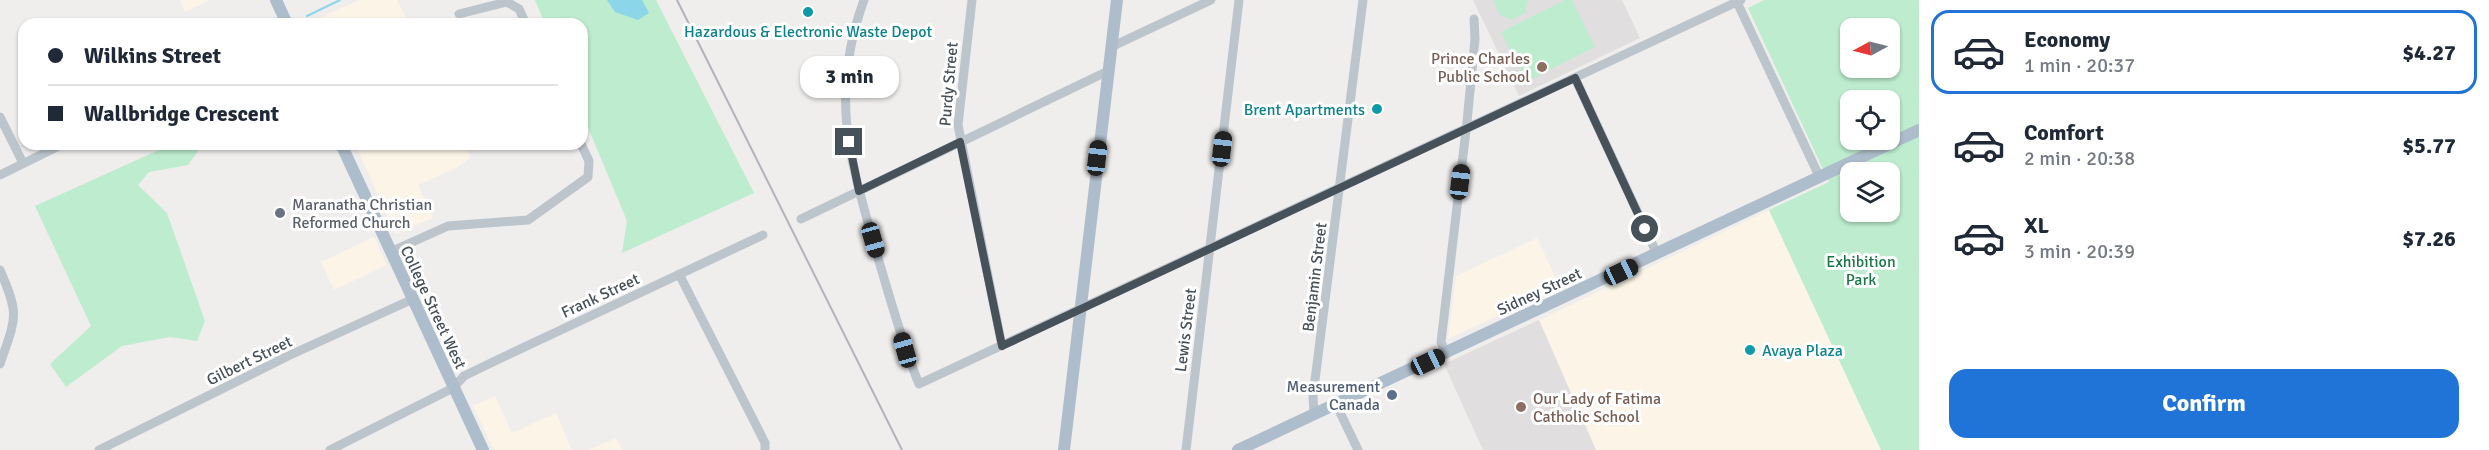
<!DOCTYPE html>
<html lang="en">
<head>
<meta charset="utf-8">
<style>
  :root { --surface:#fff; --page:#f2f2f3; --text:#1f2937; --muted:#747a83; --line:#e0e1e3; --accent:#2074d7 }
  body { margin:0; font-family:Signika,sans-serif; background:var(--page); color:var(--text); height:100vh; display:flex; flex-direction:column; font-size:22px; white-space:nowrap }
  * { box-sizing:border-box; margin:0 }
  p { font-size:20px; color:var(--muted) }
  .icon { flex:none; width:33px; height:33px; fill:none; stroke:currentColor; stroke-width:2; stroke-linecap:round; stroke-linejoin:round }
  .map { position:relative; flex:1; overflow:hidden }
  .panel { display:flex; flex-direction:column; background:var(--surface); width:570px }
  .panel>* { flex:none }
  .top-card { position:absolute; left:18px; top:18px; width:570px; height:132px; border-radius:18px; box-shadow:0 2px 4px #0004; display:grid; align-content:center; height:132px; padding:0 30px; background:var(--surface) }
  .needle { width:39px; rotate:263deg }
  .tools { position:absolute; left:1840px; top:18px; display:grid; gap:12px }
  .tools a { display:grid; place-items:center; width:60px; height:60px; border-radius:12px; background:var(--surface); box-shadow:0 2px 4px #0004; font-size:30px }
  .end { position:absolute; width:27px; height:27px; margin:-14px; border:8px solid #46515a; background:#fff; box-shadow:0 0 0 3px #fff }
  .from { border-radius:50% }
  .bubble { position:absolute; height:42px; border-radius:18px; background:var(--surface); box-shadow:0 2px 4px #0004; font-size:20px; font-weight:800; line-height:42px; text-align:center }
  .car { position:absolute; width:18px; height:36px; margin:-18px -9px; border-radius:8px; box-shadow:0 0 4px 2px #0007; background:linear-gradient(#222 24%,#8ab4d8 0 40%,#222 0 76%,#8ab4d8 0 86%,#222 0) }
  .top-card b { display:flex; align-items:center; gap:21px; height:57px; font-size:22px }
  .top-card b+b { border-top:2px solid var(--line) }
  .top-card i { width:15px; height:15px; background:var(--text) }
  ul { padding:10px 0 0; list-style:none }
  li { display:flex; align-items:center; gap:18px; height:84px; margin:0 12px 9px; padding:0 18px; border:3px solid transparent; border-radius:18px }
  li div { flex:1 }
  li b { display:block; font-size:22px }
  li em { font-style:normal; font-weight:800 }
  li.current { border-color:var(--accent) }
  li>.icon { width:54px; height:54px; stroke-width:1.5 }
  .cta { display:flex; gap:12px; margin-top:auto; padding:12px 30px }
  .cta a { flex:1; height:69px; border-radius:18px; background:var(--accent); color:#fff; font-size:24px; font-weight:800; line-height:69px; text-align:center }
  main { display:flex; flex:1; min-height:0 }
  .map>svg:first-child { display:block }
</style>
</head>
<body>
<main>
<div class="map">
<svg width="1919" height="450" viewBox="0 0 1919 450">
  <rect width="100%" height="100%" fill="#f0eded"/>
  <path fill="#fbf4e7" d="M180,0h30l-25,12z
    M359,0h38l12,24h-102z
    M355,144h110l6,13 -13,10 -40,18 15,33 -37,16z
    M1769,210l112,240h-285l-57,-130z
    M374,237l13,28 -53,25 -13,-28z
    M1537,238l23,49 -112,52 8,-63z
    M495,396l17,37 44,-20 16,37h-78l-21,-44z
    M616,438l6,12h-33z"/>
  <path fill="#e1dedf" d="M1473,0h149l18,38 -121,58z
    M1539,320l57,130h-113l-39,-86z"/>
  <path fill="#bdecce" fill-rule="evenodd" d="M535,0h121l98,193 -132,60 5,-32 -45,-108v-89h-37z
    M1493,0h35l-3,13 -14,7 -11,-5z
    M1565,0h7l23,47 -69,35 -25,-50z
    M1764,0h155v450h-38l-112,-240 60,-28 -81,-174zM1851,28h39v40h-39zM1851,100h39v40h-39zM1851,172h39v40h-39z
    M172,144h31l-15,21 -39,7 -11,13 29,28 38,108 -8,20 -27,-4 -48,9 -56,41 -16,-23 41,-38 -56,-120z"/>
  <path fill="#8bd6e8" d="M607,0h35l7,13 -11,7 -23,-8z"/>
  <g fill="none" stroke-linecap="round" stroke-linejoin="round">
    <path stroke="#8bd6e8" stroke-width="2" d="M307,16l33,-16"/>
    <path stroke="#bcc5cc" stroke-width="9" d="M864,0c-36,99 -13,162 14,258 13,43 24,85 41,126l822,-384
      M972,0l-14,125 44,221
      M1736,0l84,178
      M459,14l48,-12 12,7 7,15
      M1111,47l100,-47
      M1575,78l82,176
      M0,117l23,46
      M0,175l63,-31
      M801,219l307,-148
      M390,252l58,-26 80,-6 60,-43 1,-16 -8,-17
      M0,270c20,46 16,47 0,94
      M679,274l77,151 9,18v7
      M1446,354l-5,-12 26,-220 8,-83 -1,-20
      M1336,404l22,46
      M1314,414l-1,-18 50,-396
      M99,450l189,-94 125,-57
      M330,450l123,-62 11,-12 33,-16 266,-125
      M1186,450l53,-450"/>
    <path stroke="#aebdcb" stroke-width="12" d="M276,0l11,24
      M341,144l142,306
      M1064,450l53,-450
      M1238,450l681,-320"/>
    <path stroke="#b0b3b8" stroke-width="2" d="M677,0l225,450"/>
  </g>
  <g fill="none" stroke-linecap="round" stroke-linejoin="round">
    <path stroke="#46515a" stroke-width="8" d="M849,142l10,49 101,-49 42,204 573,-268 70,151"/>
  </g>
  <g fill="#0f9aa8" stroke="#fff" stroke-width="2">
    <circle cx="808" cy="12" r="6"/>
    <circle cx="1377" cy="109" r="6"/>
    <circle cx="1750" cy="350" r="6"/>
  </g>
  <g fill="#8d6e63" stroke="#fff" stroke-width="2">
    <circle cx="1542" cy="67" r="6"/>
    <circle cx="1521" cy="407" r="6"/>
  </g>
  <circle fill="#6b7280" stroke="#fff" stroke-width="2" cx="280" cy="213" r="6"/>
  <circle fill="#5c6f8a" stroke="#fff" stroke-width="2" cx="1392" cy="395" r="6"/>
  <g text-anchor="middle" stroke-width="6" stroke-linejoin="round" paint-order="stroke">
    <g font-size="16" fill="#0d838f" stroke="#fff">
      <text x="808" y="37">Hazardous &amp; Electronic Waste Depot</text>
      <text x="1365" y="115" text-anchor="end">Brent Apartments</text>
      <text x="1762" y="356" text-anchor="start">Avaya Plaza</text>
    </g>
    <g font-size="16" fill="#785e54" stroke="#fff" text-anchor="end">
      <text x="1530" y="64">Prince Charles<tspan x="1530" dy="18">Public School</tspan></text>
      <text x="1533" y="404" text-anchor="start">Our Lady of Fatima<tspan x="1533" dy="18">Catholic School</tspan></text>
    </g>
    <g font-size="16" fill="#46515a" stroke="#fff">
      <text transform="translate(948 84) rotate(-85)" y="6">Purdy Street</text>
      <text transform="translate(1314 277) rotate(-83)" y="6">Benjamin Street</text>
      <text transform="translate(1539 291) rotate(-25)" y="6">Sidney Street</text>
      <text transform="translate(600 295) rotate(-25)" y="6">Frank Street</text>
      <text transform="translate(434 307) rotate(65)" y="6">College Street West</text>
      <text transform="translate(1185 330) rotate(-83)" y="6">Lewis Street</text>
      <text transform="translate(249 360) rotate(-26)" y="6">Gilbert Street</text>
    </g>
    <g font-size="16" fill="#5b616d" stroke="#fff" text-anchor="start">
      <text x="292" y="210">Maranatha Christian<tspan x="292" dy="18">Reformed Church</tspan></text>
    </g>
    <g font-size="16" fill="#1a7847" stroke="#fff">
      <text x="1861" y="267">Exhibition<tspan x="1861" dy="18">Park</tspan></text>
    </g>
    <g font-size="16" fill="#4e5e75" stroke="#fff" text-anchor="end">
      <text x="1380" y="392">Measurement<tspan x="1380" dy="18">Canada</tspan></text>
    </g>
  </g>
</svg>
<div class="tools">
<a><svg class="needle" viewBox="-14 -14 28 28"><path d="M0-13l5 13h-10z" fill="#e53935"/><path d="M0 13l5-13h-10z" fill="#747a83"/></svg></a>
<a><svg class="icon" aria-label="locate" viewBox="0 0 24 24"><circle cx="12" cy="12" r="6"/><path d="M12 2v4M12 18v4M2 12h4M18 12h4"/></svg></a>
<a><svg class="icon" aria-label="layers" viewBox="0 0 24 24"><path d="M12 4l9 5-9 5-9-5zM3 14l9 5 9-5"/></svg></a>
</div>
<i class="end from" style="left:1645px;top:229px"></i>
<i class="end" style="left:849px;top:142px"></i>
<div class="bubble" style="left:800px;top:56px;width:99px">3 min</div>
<i class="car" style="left:1222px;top:149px;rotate:7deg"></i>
<i class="car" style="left:1097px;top:158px;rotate:7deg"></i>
<i class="car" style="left:1460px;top:182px;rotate:7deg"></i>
<i class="car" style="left:873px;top:240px;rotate:164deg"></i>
<i class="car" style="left:1621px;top:272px;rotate:65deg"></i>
<i class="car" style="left:905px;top:350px;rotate:344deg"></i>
<i class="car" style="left:1428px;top:362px;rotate:65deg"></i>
<div class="top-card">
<b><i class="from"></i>Wilkins Street</b>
<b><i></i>Wallbridge Crescent</b>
</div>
</div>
<section class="panel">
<ul>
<li class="current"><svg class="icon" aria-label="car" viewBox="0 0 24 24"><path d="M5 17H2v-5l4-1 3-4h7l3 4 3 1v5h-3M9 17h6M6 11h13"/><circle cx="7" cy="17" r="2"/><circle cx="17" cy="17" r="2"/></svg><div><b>Economy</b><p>1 min · 20:37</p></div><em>$4.27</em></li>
<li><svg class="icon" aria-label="car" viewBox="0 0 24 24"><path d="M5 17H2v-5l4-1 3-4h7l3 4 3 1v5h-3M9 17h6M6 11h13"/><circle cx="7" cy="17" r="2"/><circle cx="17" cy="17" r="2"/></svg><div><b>Comfort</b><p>2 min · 20:38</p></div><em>$5.77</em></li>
<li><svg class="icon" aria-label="car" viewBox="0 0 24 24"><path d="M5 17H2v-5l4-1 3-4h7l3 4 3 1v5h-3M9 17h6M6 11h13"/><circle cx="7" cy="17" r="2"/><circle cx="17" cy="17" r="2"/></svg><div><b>XL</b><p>3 min · 20:39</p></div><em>$7.26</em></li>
</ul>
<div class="cta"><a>Confirm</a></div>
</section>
</main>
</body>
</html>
